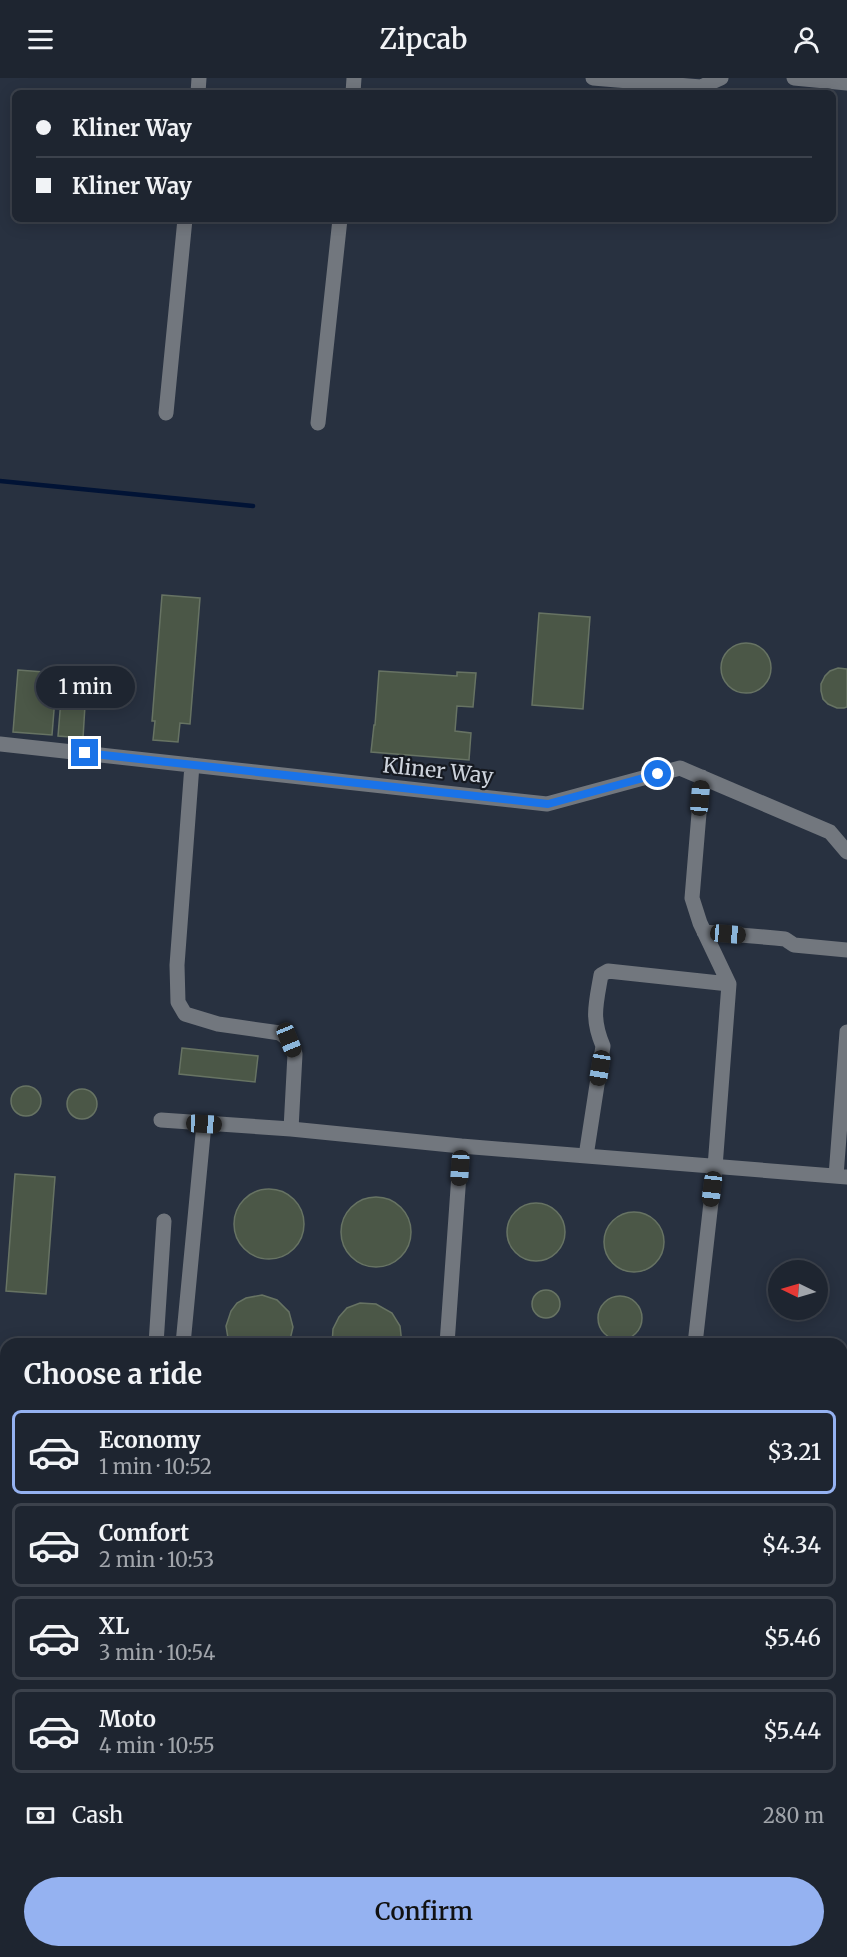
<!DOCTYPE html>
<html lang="en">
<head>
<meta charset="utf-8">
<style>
  :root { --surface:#1e2530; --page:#2b313c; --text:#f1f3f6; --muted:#a1a5ab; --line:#3c424c; --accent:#95b2f1 }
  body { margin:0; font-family:Merriweather,serif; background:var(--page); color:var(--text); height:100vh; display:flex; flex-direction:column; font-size:22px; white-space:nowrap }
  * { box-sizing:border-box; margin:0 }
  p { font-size:20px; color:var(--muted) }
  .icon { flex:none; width:33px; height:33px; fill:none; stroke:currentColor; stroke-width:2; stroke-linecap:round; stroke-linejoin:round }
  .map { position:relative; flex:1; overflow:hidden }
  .sheet { position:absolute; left:0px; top:1260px; width:848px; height:620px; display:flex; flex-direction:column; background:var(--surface); border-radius:18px 18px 0 0; box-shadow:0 3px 15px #0003,0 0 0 2px var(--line) }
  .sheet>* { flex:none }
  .banner { position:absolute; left:12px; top:12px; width:824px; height:132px; border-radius:9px; box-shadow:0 3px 15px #0003,0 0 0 2px var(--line); display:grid; align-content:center; height:132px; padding:0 24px; background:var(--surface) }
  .needle { width:39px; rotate:275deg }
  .fabs { position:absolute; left:768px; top:1182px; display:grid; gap:12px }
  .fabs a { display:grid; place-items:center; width:60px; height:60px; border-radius:50%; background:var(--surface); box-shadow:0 3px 15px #0003,0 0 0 2px var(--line); font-size:30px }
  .end { position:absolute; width:27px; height:27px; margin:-14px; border:8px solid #1a73e8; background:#fff; box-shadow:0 0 0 3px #fff }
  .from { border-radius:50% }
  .bubble { position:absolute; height:42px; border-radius:21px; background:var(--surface); box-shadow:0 3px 15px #0003,0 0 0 2px var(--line); font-size:20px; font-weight:600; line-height:42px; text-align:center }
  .car { position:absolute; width:18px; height:36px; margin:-18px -9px; border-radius:8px; box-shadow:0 0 4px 2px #0007; background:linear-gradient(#222 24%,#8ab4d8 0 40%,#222 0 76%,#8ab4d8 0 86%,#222 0) }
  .banner b { display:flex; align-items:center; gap:21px; height:57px; font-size:22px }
  .banner b+b { border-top:2px solid var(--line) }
  .banner i { width:15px; height:15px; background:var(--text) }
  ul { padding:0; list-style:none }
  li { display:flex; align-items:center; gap:18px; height:84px; margin:0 12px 9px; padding:0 12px; border:3px solid var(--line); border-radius:9px }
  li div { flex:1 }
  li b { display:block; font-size:22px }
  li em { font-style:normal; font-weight:600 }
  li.current { border-color:var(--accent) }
  li>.icon { width:54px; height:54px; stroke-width:1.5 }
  h2 { padding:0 24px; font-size:27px; line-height:72px }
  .pay { display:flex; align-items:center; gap:15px; height:66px; padding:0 24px; font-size:22px }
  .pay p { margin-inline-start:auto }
  .primary-button { display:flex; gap:12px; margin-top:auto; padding:12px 24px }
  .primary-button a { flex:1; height:69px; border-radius:36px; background:var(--accent); color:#111; font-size:24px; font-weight:600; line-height:69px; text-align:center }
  header { display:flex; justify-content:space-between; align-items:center; height:78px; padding:0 24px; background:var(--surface); font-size:27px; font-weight:600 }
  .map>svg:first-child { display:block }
</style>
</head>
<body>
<header><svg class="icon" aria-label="menu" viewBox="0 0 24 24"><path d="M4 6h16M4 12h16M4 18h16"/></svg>Zipcab<svg class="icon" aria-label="person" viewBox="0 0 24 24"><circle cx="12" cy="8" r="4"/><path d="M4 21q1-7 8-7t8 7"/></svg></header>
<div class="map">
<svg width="847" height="1879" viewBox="0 0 847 1879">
  <rect width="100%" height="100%" fill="#283140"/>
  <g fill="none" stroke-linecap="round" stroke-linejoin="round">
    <path stroke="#011335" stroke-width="4.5" d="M0,403l253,25"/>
  </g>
  <path fill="#4b5747" stroke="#677363" stroke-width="1.5" d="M162,517l38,3 -10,126 -10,-1 -2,19 -25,-2 2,-19h-3z
    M539,535l51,4 -7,92 -51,-4z
    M721 590a25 25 0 1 1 50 0a25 25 0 1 1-50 0Z
    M838,590l9,1v38l-3,1h-7l-9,-4 -5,-5 -2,-8v-7l4,-8 5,-5z
    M18,592l39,3 -5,62 -39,-3z
    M379,593l78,5v-4l19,1 -3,34 -16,-1 -2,25 16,2 -2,27 -98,-8 3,-27h1z
    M62,609l24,2 -3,49 -25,-2z
    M182,970l76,8 -3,26 -76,-8z
    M11 1023a15 15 0 1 1 30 0a15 15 0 1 1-30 0Z
    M67 1026a15 15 0 1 1 30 0a15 15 0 1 1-30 0Z
    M15,1096l40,3 -9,117 -40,-3z
    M234 1146a35 35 0 1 1 70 0a35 35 0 1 1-70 0Z
    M341 1154a35 35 0 1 1 70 0a35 35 0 1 1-70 0Z
    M507 1154a29 29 0 1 1 58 0a29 29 0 1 1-58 0Z
    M604 1164a30 30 0 1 1 60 0a30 30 0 1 1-60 0Z
    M532 1226a14 14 0 1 1 28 0a14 14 0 1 1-28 0Z
    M262,1217l15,5 12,12 4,15 -4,17h-60l-3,-18 5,-15 6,-8 9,-5z
    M598 1240a22 22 0 1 1 44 0a22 22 0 1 1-44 0Z
    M360,1225l16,1 16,9 8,13 2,18h-70l1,-15 6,-12 8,-9z
    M0,1353l6,1v156h-6z
    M0,1722h6l-6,92z
    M94,1874h75v5h-76z
    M268,1874h79l-1,5h-79z"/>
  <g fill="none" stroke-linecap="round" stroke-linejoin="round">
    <path stroke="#72777e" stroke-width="15" d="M593,0l108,9 20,-9
      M794,0l53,5
      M198,15l1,-15
      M353,15l1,-15
      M166,335l19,-194
      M318,345l22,-204
      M0,666l547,60 133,-36 150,64 17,20
      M192,687l-15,200 1,37 7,12 33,10 62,9 9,7 6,14 -4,75 170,17 -14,198
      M704,854l71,6 10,1 9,6 53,5
      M161,1042l130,9
      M461,1068l386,31
      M586,1078l17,-110c-12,-28 -7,-42 -2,-71l7,-4 121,13
      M836,1098l11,-144
      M156,1266l8,-123
      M183,1266l21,-220
      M695,1266l20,-177 14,-183 -29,-61 -8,-25 10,-121
      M0,1303l6,1
      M844,1382l3,-32
      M0,1516h6
      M842,1657l5,1
      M0,1696l6,1
      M0,1711h6
      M842,1742l5,-62
      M39,1879l1,-5
      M77,1879l1,-5
      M211,1879v-5
      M250,1879v-5
      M382,1879l1,-5
      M416,1879v-5
      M829,1879l1,-5"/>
  </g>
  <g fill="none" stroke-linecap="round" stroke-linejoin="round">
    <path stroke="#1a73e8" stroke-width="8" d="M85,675l463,51 110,-30"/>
  </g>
  <g text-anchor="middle" stroke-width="4.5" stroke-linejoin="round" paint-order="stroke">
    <g font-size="21" fill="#cdd3dc" stroke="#151920">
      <text transform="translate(438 693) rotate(6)" y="7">Kliner Way</text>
    </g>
  </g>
</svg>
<div class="fabs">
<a><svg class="needle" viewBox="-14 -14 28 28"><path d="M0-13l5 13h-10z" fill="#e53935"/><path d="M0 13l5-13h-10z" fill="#a1a5ab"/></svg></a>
</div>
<i class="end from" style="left:658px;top:696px"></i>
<i class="end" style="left:85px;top:675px"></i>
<div class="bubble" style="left:36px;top:588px;width:99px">1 min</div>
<i class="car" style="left:700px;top:720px;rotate:5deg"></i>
<i class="car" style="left:728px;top:856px;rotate:95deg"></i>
<i class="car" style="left:289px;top:962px;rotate:158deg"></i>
<i class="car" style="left:600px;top:990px;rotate:189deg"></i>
<i class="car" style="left:204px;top:1046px;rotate:93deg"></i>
<i class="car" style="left:460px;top:1090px;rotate:184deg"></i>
<i class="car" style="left:712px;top:1111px;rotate:187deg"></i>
<div class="banner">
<b><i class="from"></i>Kliner Way</b>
<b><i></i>Kliner Way</b>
</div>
<section class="sheet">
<h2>Choose a ride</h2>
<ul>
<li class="current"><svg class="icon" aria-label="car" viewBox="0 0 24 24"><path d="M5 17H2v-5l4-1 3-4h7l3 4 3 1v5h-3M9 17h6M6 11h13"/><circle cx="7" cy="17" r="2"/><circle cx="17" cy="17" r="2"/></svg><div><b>Economy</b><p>1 min · 10:52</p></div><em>$3.21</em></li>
<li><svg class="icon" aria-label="car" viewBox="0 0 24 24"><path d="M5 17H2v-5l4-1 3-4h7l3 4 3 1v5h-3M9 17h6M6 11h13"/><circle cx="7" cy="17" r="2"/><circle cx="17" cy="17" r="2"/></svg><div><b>Comfort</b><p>2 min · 10:53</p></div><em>$4.34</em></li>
<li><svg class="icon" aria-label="car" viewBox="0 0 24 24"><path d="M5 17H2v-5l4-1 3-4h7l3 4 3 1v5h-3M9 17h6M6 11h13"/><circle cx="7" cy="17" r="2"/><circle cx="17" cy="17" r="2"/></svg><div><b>XL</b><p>3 min · 10:54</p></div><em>$5.46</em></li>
<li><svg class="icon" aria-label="car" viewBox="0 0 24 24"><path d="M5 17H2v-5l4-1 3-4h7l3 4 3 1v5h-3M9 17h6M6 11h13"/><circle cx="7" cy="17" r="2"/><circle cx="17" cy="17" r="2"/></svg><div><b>Moto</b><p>4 min · 10:55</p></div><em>$5.44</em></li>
</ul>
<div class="pay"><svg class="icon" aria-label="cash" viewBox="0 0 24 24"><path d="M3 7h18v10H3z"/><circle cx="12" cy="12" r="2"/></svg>Cash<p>280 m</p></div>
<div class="primary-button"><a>Confirm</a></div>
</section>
</div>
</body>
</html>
